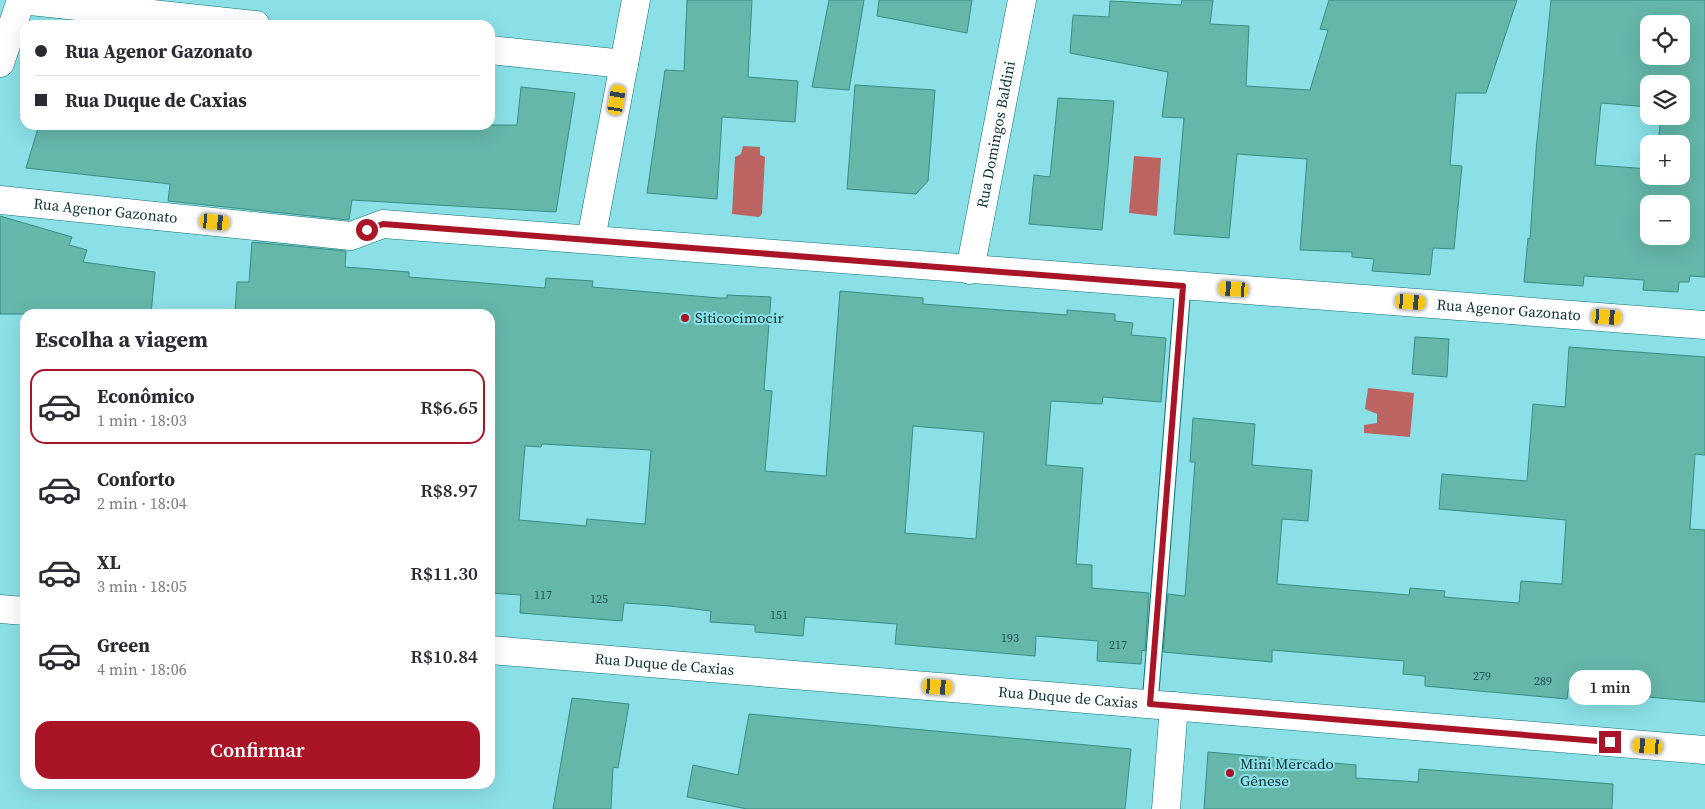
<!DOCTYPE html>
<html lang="pt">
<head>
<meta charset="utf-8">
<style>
  :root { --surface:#fff; --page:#f2f2f3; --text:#2b2b33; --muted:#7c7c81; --line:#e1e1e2; --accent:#a91426 }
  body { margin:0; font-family:"Source Serif 4",serif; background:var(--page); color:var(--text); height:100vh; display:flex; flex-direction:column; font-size:19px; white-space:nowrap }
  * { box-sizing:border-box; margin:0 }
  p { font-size:16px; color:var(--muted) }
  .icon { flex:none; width:28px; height:28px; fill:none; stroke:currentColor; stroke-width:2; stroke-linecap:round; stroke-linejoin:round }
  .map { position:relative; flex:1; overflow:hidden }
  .side { position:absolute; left:20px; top:309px; width:475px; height:480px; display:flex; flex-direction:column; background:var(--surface); border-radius:15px; box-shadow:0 5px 20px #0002 }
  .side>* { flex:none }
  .guide { position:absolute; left:20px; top:20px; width:475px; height:110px; border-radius:15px; box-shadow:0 5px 20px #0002; display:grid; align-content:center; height:110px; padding:0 15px; background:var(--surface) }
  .fabs { position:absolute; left:1640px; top:15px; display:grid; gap:10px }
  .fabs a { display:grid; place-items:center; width:50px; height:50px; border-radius:10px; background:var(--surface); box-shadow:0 5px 20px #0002; font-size:25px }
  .end { position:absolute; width:22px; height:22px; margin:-11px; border:6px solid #a91426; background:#fff; box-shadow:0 0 0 2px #fff }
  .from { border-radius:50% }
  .bubble { position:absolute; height:35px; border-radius:15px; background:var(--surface); box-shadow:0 5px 20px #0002; font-size:16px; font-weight:600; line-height:35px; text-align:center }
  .car { position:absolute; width:15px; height:30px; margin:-15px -8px; border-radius:6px; box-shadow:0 0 4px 1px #0007; background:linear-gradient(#f5c518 24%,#345 0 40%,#f5c518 0 76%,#345 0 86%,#f5c518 0) }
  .guide b { display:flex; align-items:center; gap:18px; height:48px; font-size:19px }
  .guide b+b { border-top:1px solid var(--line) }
  .guide i { width:12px; height:12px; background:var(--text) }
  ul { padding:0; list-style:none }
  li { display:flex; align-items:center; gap:15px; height:75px; margin:0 10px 8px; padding:0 5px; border:2px solid transparent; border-radius:15px }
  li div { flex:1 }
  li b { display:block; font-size:19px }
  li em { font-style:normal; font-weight:600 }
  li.on { border-color:var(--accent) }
  li>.icon { width:45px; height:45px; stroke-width:1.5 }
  h2 { padding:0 15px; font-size:22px; line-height:60px }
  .cta { display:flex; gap:10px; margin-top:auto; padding:10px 15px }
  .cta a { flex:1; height:58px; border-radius:15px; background:var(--accent); color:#fff; font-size:20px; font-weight:600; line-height:58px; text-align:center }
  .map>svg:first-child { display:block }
</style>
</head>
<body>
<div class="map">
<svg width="1705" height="809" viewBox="0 0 1705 809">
  <rect width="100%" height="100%" fill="#8be0e7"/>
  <path fill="#bc6461" d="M743,146l17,1v8l5,2 -3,57 -3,3 -27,-3 3,-57 6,-3z
    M1134,156l27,2 -4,58 -28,-3z
    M1368,388l46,5 -4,44 -46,-4v-8l13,-2v-9l-12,-5z"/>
  <path fill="#65b7aa" stroke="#398d81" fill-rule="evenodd" d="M687,0h65l-4,77 50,4 -3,41 -73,-5 -5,82 -70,-6 18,-123 19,1z
    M829,0h35l-15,90 -37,-3z
    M879,0h93l-5,33 -90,-17z
    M1182,0h31l-3,24 39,2 -3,60 64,4 18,-60 -8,-1 9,-29h188l-31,93h-30l-6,72 12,1 -8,83 -21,-1 -3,27 -58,-4 2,-12 -22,-2v-5l-52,-2 7,-91 -70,-5 -8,84 -55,-4 10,-116 -22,-1 6,-45 -98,-19 3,-38 36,2 1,-16 71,4z
    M1551,0h154v277l-15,-1 -1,6h-10l-1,10 -35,-2 1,-10 -60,-4 -1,10 -59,-4 4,-44 2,1 6,-88zM1649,24h32v32h-32zM1649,84h32v32h-20l-3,28h23v32h-32v-7l-54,-4 6,-62 48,4zM1649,204h32v32h-32z
    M855,85l80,5 -7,91 -12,13 -69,-5z
    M521,87l54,6 -19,119 -204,-12 -3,20 -181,-19 2,-17 -144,-16 13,-43h478z
    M1058,98l56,3 -12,129 -73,-6 5,-49 16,2z
    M0,216l72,21 -3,8 18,5 -4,12 72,10 -4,42h-151z
    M252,242l94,9 -1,16 64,5v5l136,11 1,-10 47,3 -1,6 127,11h8v-3l44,2 -7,93 8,1 -7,80 61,5 14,-185 83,7v6l144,11v-5l48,4v7l18,2 -2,12 35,3 -5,64 -58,-5 -1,7 -51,-3 -5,64 37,3 -7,96 16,1v23l57,5 -4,58 -3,-1 -1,14 -44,-3 1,-20 -62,-5 -1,20 -140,-12 2,-20 -92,-7 -2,19 -48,-4v-7l-45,-3 1,-11 -41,-5 -46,-3 -2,18 -102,-8 1,-18 -31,-2v-279h-255l2,-32h12zM913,426l71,6 -8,107 -71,-6zM542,444l109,6 -6,74 -58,-5 -1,7 -67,-6 6,-74 16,1z
    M1415,337l34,2 -2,38 -35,-3z
    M1569,347l136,10v98l-10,-1 -5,75 15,1v172l-137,-12 -1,9 -142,-13v-10l-22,-2 1,-13 -132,-11v12l-109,-10 5,-58 17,2 10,-134h-5l3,-44 62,6 -3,41 60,5 -4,51 -26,-2 -5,65 132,11 1,-7 35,3 -1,6 75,6 2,-22 41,3 4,-64 -127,-11 3,-35 85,7 6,-77 32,3z
    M572,698l57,6 -11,64 -5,-1 -2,42h-58z
    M749,714l382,35 -6,60h-378l-60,-12 6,-32 45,10z
    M1208,752l148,13v13l62,4 1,-13 194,15 -1,25h-408z"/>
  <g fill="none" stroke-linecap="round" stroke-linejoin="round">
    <defs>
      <path id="service" d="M1150,704l33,-418"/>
      <g id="minor">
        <path d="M21,0l235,25"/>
        <path d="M490,50l134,14"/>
        <path id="s1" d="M0,200l351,36 32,-12 1322,101"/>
        <path d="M591,239l45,-239"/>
        <path id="s2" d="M970,270l52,-270"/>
        <path d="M1166,809l8,-103"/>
      </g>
      <g id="secondary">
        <path d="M0,63l21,-63"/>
        <path d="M0,609l25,2"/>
        <path id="s3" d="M490,650l1215,100"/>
      </g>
    </defs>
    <use href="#service" stroke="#0b7078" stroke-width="17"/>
    <use href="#minor" stroke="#0b7078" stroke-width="29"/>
    <use href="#secondary" stroke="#0b7078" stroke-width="29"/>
    <use href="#service" stroke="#fff" stroke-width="15"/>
    <use href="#minor" stroke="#fff" stroke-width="28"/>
    <use href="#secondary" stroke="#fff" stroke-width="28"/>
  </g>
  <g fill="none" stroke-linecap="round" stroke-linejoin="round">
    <path stroke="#a91426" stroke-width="6" d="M367,230l16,-6 800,62 -33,418 460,38"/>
  </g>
  <g fill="#a91426" stroke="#8be0e7" stroke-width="2">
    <circle cx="685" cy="318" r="5"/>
    <circle cx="1230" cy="773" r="5"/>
  </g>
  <g text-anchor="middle" stroke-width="4" stroke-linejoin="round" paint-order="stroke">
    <g font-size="12" fill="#235352">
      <text x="543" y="599">117</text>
      <text x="599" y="603">125</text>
      <text x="779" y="619">151</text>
      <text x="1010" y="642">193</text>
      <text x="1118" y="649">217</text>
      <text x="1482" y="680">279</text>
      <text x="1543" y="685">289</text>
    </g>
    <g font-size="15" fill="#0d3235" stroke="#8be0e7">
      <text dy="5" stroke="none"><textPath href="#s2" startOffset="138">Rua Domingos Baldini</textPath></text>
      <text dy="5" stroke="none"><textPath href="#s1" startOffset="106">Rua Agenor Gazonato</textPath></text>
      <text dy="5" stroke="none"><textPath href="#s1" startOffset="1516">Rua Agenor Gazonato</textPath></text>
      <text dy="5" stroke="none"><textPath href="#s3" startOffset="175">Rua Duque de Caxias</textPath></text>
      <text dy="5" stroke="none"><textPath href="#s3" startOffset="580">Rua Duque de Caxias</textPath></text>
    </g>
    <g font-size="15" fill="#0d3235" stroke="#8be0e7" text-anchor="start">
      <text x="695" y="323">Siticocimocir</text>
      <text x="1240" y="769">Mini Mercado<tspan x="1240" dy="17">Gênese</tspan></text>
    </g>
  </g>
</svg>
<div class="fabs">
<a><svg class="icon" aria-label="locate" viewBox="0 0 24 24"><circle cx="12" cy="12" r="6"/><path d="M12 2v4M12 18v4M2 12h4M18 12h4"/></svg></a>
<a><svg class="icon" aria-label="layers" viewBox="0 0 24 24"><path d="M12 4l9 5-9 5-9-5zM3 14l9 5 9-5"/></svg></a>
<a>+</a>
<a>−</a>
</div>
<i class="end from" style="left:367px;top:230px"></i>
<i class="end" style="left:1610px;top:742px"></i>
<div class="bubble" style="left:1569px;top:670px;width:82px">1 min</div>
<i class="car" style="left:617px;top:100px;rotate:10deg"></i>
<i class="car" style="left:215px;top:222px;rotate:96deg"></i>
<i class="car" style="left:1234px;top:289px;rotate:274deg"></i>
<i class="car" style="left:1411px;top:302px;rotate:94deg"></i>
<i class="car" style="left:1607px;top:317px;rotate:94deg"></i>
<i class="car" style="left:938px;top:687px;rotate:94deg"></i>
<i class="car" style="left:1648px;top:746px;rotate:274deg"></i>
<div class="guide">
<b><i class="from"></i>Rua Agenor Gazonato</b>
<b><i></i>Rua Duque de Caxias</b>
</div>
<section class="side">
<h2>Escolha a viagem</h2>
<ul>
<li class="on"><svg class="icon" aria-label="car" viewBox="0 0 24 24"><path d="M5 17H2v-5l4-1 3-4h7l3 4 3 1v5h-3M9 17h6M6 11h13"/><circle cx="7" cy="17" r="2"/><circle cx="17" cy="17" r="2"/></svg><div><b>Econômico</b><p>1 min · 18:03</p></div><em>R$6.65</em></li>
<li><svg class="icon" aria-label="car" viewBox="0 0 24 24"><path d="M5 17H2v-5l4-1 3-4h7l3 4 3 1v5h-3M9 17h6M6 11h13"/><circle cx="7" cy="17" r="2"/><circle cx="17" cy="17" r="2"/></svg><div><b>Conforto</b><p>2 min · 18:04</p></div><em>R$8.97</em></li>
<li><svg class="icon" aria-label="car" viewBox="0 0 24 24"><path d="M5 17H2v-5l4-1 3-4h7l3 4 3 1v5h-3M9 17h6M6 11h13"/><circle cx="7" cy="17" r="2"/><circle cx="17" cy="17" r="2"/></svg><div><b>XL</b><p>3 min · 18:05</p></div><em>R$11.30</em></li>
<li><svg class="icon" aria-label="car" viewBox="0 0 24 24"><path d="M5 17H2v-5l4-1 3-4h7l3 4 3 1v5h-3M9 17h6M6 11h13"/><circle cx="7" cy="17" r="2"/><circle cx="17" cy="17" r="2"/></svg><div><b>Green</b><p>4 min · 18:06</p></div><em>R$10.84</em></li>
</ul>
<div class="cta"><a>Confirmar</a></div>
</section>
</div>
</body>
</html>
